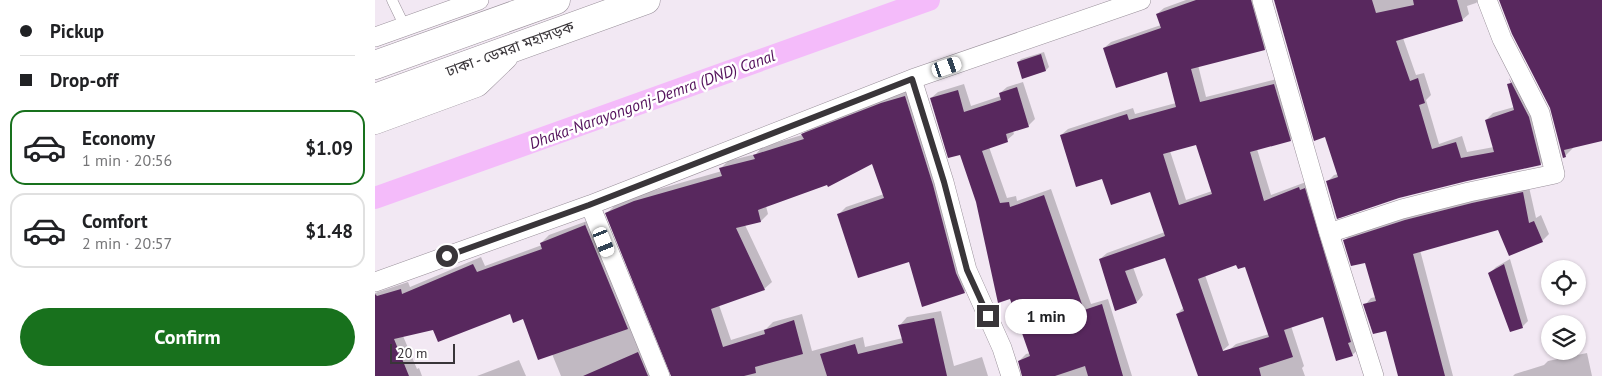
<!DOCTYPE html>
<html lang="en">
<head>
<meta charset="utf-8">
<style>
  :root { --surface:#fff; --page:#f2f2f2; --text:#202124; --muted:#757577; --line:#e0e0e0; --accent:#18711d }
  body { margin:0; font-family:"PT Sans","Noto Sans Bengali",sans-serif; background:var(--page); color:var(--text); height:100vh; display:flex; flex-direction:column; font-size:19px; white-space:nowrap }
  * { box-sizing:border-box; margin:0 }
  p { font-size:16px; color:var(--muted) }
  .icon { flex:none; width:28px; height:28px; fill:none; stroke:currentColor; stroke-width:2; stroke-linecap:round; stroke-linejoin:round }
  .map { position:relative; flex:1; overflow:hidden }
  .panel { display:flex; flex-direction:column; background:var(--surface); width:375px }
  .panel>* { flex:none }
  .banner { display:grid; align-content:center; height:110px; padding:0 20px; background:var(--surface) }
  .buttons { position:absolute; left:1166px; top:260px; display:grid; gap:10px }
  .buttons a { display:grid; place-items:center; width:45px; height:45px; border-radius:50%; background:var(--surface); box-shadow:0 1px 4px #0004; font-size:25px }
  .scale { position:absolute; left:15px; bottom:12px; width:65px; box-sizing:border-box; padding-left:5px; border:2px solid #393539; border-top:0; font-size:14px; line-height:18px; white-space:nowrap; color:#393539; -webkit-text-stroke:4px #fff; paint-order:stroke }
  .end { position:absolute; width:22px; height:22px; margin:-11px; border:6px solid #393539; background:#fff; box-shadow:0 0 0 2px #fff }
  .from { border-radius:50% }
  .bubble { position:absolute; height:35px; border-radius:18px; background:var(--surface); box-shadow:0 1px 4px #0004; font-size:16px; font-weight:800; line-height:35px; text-align:center }
  .car { position:absolute; width:15px; height:30px; margin:-15px -8px; border-radius:6px; box-shadow:0 0 4px 1px #0007; background:linear-gradient(#fff 24%,#345 0 40%,#fff 0 76%,#345 0 86%,#fff 0) }
  .banner b { display:flex; align-items:center; gap:18px; height:48px; font-size:19px }
  .banner b+b { border-top:1px solid var(--line) }
  .banner i { width:12px; height:12px; background:var(--text) }
  ul { padding:0; list-style:none }
  li { display:flex; align-items:center; gap:15px; height:75px; margin:0 10px 8px; padding:0 10px; border:2px solid var(--line); border-radius:15px }
  li div { flex:1 }
  li b { display:block; font-size:19px }
  li em { font-style:normal; font-weight:800 }
  li.active { border-color:var(--accent) }
  li>.icon { width:45px; height:45px; stroke-width:1.5 }
  .cta { display:flex; gap:10px; margin-top:auto; padding:10px 20px }
  .cta a { flex:1; height:58px; border-radius:30px; background:var(--accent); color:#fff; font-size:20px; font-weight:800; line-height:58px; text-align:center }
  main { display:flex; flex:1; min-height:0 }
  .map>svg:first-child { display:block }
</style>
</head>
<body>
<main>
<section class="panel">
<div class="banner">
<b><i class="from"></i>Pickup</b>
<b><i></i>Drop-off</b>
</div>
<ul>
<li class="active"><svg class="icon" aria-label="car" viewBox="0 0 24 24"><path d="M5 17H2v-5l4-1 3-4h7l3 4 3 1v5h-3M9 17h6M6 11h13"/><circle cx="7" cy="17" r="2"/><circle cx="17" cy="17" r="2"/></svg><div><b>Economy</b><p>1 min · 20:56</p></div><em>$1.09</em></li>
<li><svg class="icon" aria-label="car" viewBox="0 0 24 24"><path d="M5 17H2v-5l4-1 3-4h7l3 4 3 1v5h-3M9 17h6M6 11h13"/><circle cx="7" cy="17" r="2"/><circle cx="17" cy="17" r="2"/></svg><div><b>Comfort</b><p>2 min · 20:57</p></div><em>$1.48</em></li>
</ul>
<div class="cta"><a>Confirm</a></div>
</section>
<div class="map">
<svg width="1227" height="376" viewBox="0 0 1227 376">
  <rect width="100%" height="100%" fill="#f2e8f3"/>
  <path fill="#0003" fill-rule="evenodd" d="M811,0h73l12,42 -7,7 -66,16 8,32 75,-19 16,56 -7,6 -33,9 14,46 35,-13 53,167 -7,6 -28,-39 -33,10 13,40 -2,2 3,8h-70l-6,-26 7,-6 33,-10 -23,-69 -9,-2 -32,12 24,70 -7,6 -45,-37 7,-7 -18,-51 -33,11 10,28 -6,7 -37,-43 7,-6 58,-21 -14,-41 -48,-14 -42,-42 7,-6 65,-21 2,6 41,-11 -8,-32 -64,-23 7,-6 50,-17 -4,-11 7,-6zM822,143l15,48 -26,9 -16,-49z
    M900,0h204l-3,3 -9,3 2,8 -7,6 -59,18 13,37 8,-2 7,22 -5,5 13,44 23,-8 5,16 27,-5 -8,-27 7,-7 21,-6 -5,-22 3,-3 -1,-4 5,-5 31,84 -6,7 -214,18 7,-7 4,-1 -12,-39z
    M1176,0h51l-29,148 -9,9z
    M669,52l5,15 -3,3 -28,-8 3,-3z
    M648,82l12,37 -7,7 -15,5 1,3 -7,6 -18,7 18,51 9,-2 1,5 34,-12 40,115 17,-5 24,77h-110l-3,-15 7,-7 4,-1 -70,-200 -29,-55 7,-6 26,-8 7,22 30,-10 -1,-3 7,-6z
    M538,89l59,195 -8,8 -126,-77 8,-8 38,-13 -12,-31 -44,21 -62,22 2,8 -7,7 -16,4 27,57 -8,7 -45,16 12,35 35,-11 7,-7 29,-8 10,37 51,-14 2,10 38,-9 -3,-13 7,-8 34,-6 13,55 28,-9 6,19h-316l-65,-163 7,-7 28,-12 80,-23 -1,-3 7,-7 28,-7 6,-7 40,-12 8,-8z
    M1154,187l7,31 5,-3 8,19 -7,7 -43,-12 -79,21 33,126h-54l-12,-47 -22,-24 6,-7 5,-1 -10,-36 -22,-20 7,-7 62,-20z
    M212,221l72,155h-98l-9,-22 -28,-36 -13,-6 -108,24 14,33 2,-1 3,8h-47v-83l33,-11 2,5 71,-30 4,9 57,-21 -1,-2 8,-8z
    M1135,259l18,62 -6,6 -32,-54 6,-6z
    M1212,353l5,23h-79l2,-2 29,-9 4,-4z
    M144,360l7,16h-49z"/>
  <g fill="none" stroke-linecap="round" stroke-linejoin="round">
    <path stroke="#f4bbfa" stroke-width="22" d="M0,198l554,-198"/>
  </g>
  <path fill="#58285e" fill-rule="evenodd" d="M821,0h55l14,50 -74,19 9,33 74,-18 17,57 -41,11 14,49 35,-14 1,3 5,-2 46,154 -3,1 5,13 -17,5 -13,-44 -39,13 9,27 -34,11 2,8h-63l-22,-62 8,-3 -19,-53 -40,13 12,32 -22,8 -16,-52 66,-23 -15,-44 -39,13 -9,-26 -26,8 -16,-52 67,-21 2,6 47,-13 -9,-35 -51,16 -13,-40 58,-20 -5,-14zM821,145l16,49 -33,11 -16,-51zM861,265l2,4 7,-2 24,70 -46,14 -25,-72z
    M899,0h98l4,13 38,-8 -1,-5h44l6,21 -67,20 14,40 8,-3 7,25 -6,2 13,44 24,-7 5,16 33,-6 -9,-32 29,-10 -7,-26 4,-1 -2,-5 20,39 12,48 -74,16 -68,17 -62,21 -11,-38 12,-4 -13,-40 -11,4z
    M1124,0h103v141l-38,9 2,7 -3,1 -13,-50 -38,-74z
    M666,54l5,17 -24,8 -5,-17z
    M642,87l12,40 -23,7 2,8 -26,9 18,52 9,-1 1,5 34,-12 40,115 18,-6 21,72h-35l-3,-10 -30,10h-33l-4,-15 12,-5 -20,-57 -12,4 -22,-101 -16,-47 -12,3 -18,-60 28,-8 6,22 37,-12 -2,-7z
    M530,96l28,89 23,88 9,20 -43,14 -13,-45 -51,16 -21,-64 47,-16 -12,-34 -44,23 -1,-2 -69,25 3,12 -25,6 29,62 -54,19 12,38 42,-13 -1,-4 30,-10 9,34 -48,13 1,6 -12,3h-73l-66,-163 29,-12 88,-25 -3,-8 36,-9 -2,-4 51,-16 -3,-5 80,-31z
    M1148,192l6,31 5,-2 9,21 -34,14 -11,-26 -85,24 32,122h-47l-12,-45 -13,3 -10,-30 13,-3 -11,-38 -14,3 -8,-26 62,-20 67,-17z
    M209,222l44,107 -90,31 -15,-41 -10,4 -3,-9 -72,28 -5,-12 -39,9 15,37h-34v-82l2,2 24,-7 1,5 71,-30 4,8 65,-23 -2,-6 45,-18z
    M1129,264l19,64 -13,4 -22,-59z
    M559,318l13,58h-120l-7,-22 35,-10 3,10 45,-11 -5,-18z
    M263,352l10,24h-65z"/>
  <g fill="none" stroke-linecap="round" stroke-linejoin="round">
    <defs>
      <path id="lane" d="M17,0l13,27"/>
      <path id="street" d="M887,0l67,233 45,143
        M0,37l104,-37
        M537,79l32,103 23,88 35,78 9,28
        M215,205l70,171
        M954,233l73,-24 67,-17 86,-18 -15,-61 -38,-74 -15,-39
        M0,282l215,-77 322,-126 229,-79"/>
      <path id="primary" d="M0,65l181,-65
        M0,98l271,-98
        M0,120l101,-37 28,-27"/>
    </defs>
    <use href="#lane" stroke="#988f99" stroke-width="11"/>
    <use href="#street" stroke="#988f99" stroke-width="20"/>
    <use href="#primary" stroke="#988f99" stroke-width="29"/>
    <use href="#lane" stroke="#fff" stroke-width="10"/>
    <use href="#street" stroke="#fff" stroke-width="19"/>
    <use href="#primary" stroke="#fff" stroke-width="28"/>
  </g>
  <g fill="none" stroke-linecap="round" stroke-linejoin="round">
    <path stroke="#393539" stroke-width="6" d="M72,256l142,-51 323,-126 32,103 23,88 21,46"/>
  </g>
  <g text-anchor="middle" stroke-width="5" stroke-linejoin="round" paint-order="stroke">
    <g font-size="15" fill="#393539" stroke="#fff">
      <text transform="translate(135 49) rotate(-20)" y="5">ঢাকা - ডেমরা মহাসড়ক</text>
    </g>
    <g font-size="16" font-style="italic" fill="#53105b" stroke="#fff">
      <text transform="translate(277 99) rotate(-20)" y="6">Dhaka-Narayongonj-Demra (DND) Canal</text>
    </g>
  </g>
</svg>
<div class="buttons">
<a><svg class="icon" aria-label="locate" viewBox="0 0 24 24"><circle cx="12" cy="12" r="6"/><path d="M12 2v4M12 18v4M2 12h4M18 12h4"/></svg></a>
<a><svg class="icon" aria-label="layers" viewBox="0 0 24 24"><path d="M12 4l9 5-9 5-9-5zM3 14l9 5 9-5"/></svg></a>
</div>
<div class="scale">20 m</div>
<i class="end from" style="left:72px;top:256px"></i>
<i class="end" style="left:613px;top:316px"></i>
<div class="bubble" style="left:630px;top:299px;width:82px">1 min</div>
<i class="car" style="left:572px;top:67px;rotate:71deg"></i>
<i class="car" style="left:229px;top:242px;rotate:158deg"></i>
</div>
</main>
</body>
</html>
